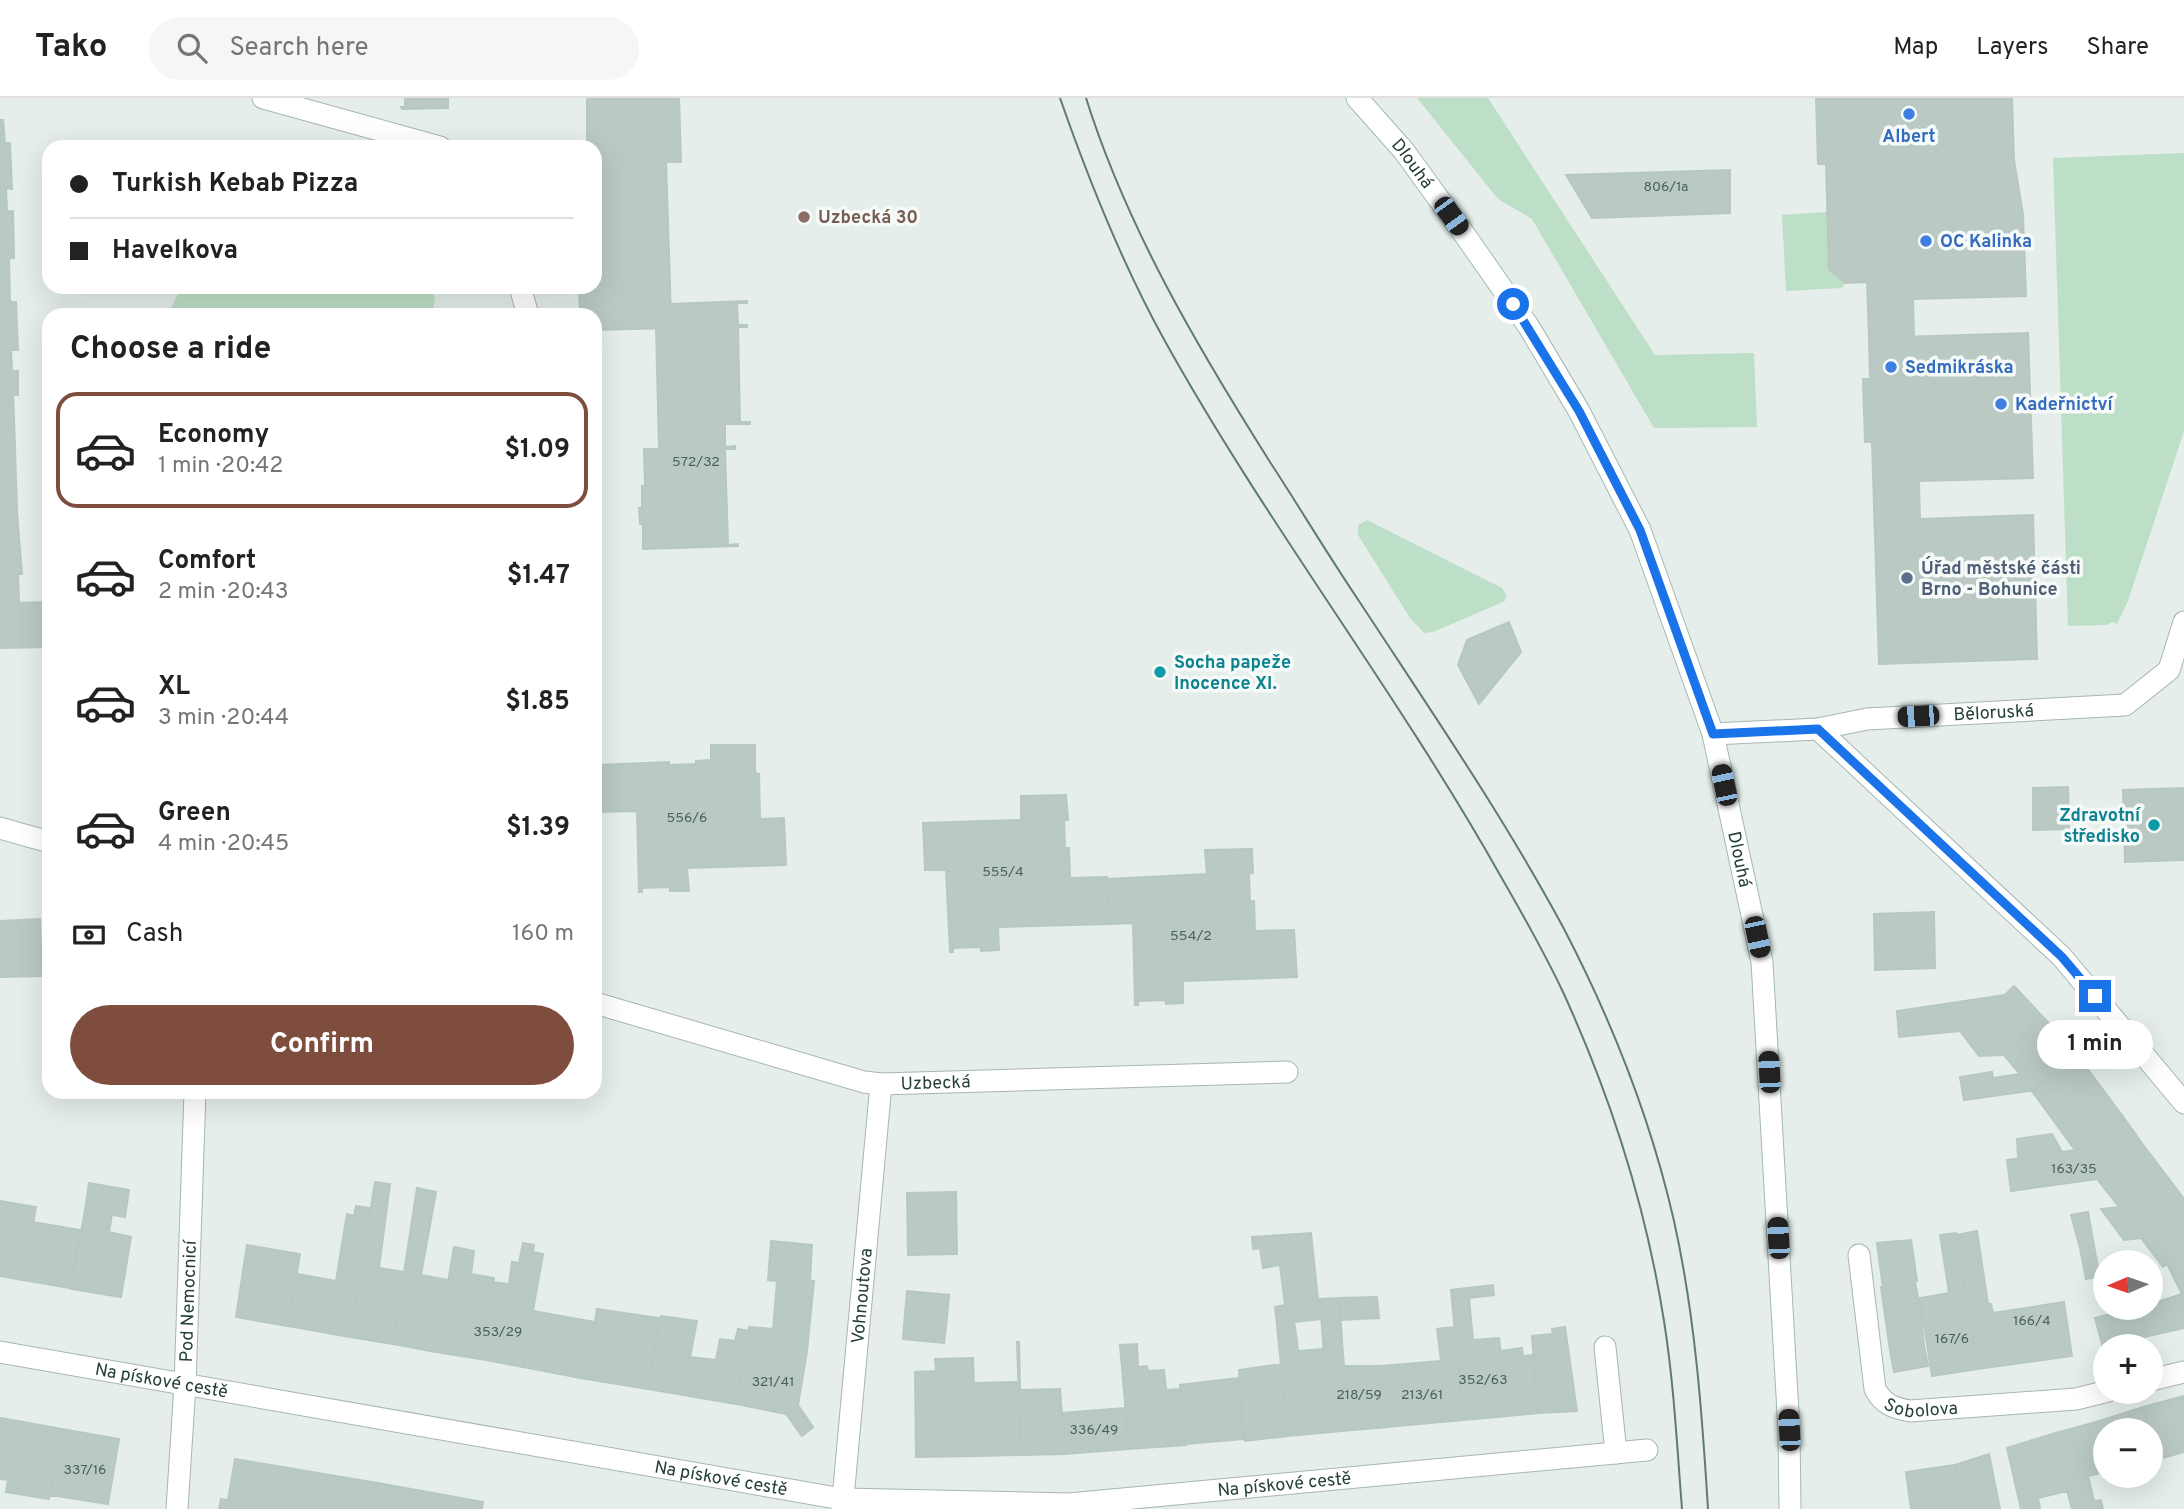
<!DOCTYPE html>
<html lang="en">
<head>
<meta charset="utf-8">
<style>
  :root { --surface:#fff; --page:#f6f6f6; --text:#222; --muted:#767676; --line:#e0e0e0; --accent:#7f4d3e }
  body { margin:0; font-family:Overpass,sans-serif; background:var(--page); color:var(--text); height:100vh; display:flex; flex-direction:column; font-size:26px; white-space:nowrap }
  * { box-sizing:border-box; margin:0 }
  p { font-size:23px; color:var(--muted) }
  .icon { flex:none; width:38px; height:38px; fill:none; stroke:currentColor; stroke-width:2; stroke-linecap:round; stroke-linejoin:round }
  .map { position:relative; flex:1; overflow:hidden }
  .sheet { position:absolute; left:42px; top:210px; width:560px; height:791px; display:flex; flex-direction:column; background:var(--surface); border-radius:21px; box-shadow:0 7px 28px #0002 }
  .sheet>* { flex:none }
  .top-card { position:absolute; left:42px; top:42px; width:560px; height:154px; border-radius:21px; box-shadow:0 7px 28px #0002; display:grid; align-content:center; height:154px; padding:0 28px; background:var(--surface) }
  .needle { width:46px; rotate:268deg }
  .buttons { position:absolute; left:2093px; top:1152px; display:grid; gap:14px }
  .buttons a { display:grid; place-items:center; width:70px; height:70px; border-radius:50%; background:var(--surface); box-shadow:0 7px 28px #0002; font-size:35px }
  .end { position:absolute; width:32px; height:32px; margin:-16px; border:9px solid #1a73e8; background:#fff; box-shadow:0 0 0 4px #fff }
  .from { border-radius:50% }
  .bubble { position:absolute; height:49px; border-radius:24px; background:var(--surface); box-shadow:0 7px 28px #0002; font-size:23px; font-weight:700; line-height:49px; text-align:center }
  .car { position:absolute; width:21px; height:42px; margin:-21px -10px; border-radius:9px; box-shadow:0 0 5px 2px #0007; background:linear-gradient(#222 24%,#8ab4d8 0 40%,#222 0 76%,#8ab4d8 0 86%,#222 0) }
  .top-card b { display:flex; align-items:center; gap:24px; height:66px; font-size:26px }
  .top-card b+b { border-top:2px solid var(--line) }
  .top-card i { width:18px; height:18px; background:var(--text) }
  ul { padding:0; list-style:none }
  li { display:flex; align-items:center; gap:21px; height:116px; margin:0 14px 10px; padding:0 14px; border:4px solid transparent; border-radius:21px }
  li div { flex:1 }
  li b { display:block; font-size:26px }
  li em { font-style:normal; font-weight:700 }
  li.active { border-color:var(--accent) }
  li>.icon { width:63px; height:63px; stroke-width:1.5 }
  h2 { padding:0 28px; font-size:32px; line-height:84px }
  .pay { display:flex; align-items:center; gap:18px; height:77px; padding:0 28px; font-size:26px }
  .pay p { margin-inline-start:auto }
  .button { display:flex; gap:14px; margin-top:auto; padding:14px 28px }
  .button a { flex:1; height:80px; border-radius:42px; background:var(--accent); color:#fff; font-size:28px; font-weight:700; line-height:80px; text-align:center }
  header { display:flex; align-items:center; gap:42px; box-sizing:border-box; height:98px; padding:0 35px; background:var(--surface); border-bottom:2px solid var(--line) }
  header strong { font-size:33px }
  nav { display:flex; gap:38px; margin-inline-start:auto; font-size:24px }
  .search { width:490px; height:63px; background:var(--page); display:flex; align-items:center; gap:18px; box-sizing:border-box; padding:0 24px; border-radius:38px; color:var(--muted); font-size:26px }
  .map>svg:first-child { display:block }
</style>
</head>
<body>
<header>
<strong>Tako</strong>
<div class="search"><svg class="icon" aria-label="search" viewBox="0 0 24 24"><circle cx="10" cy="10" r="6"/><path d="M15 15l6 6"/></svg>Search here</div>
<nav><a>Map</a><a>Layers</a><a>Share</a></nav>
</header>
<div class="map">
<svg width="2184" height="1411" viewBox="0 0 2184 1411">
  <rect width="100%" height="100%" fill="#e5eeea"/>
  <path fill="#bedfc7" d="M1417,0h71l167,257 99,-2 3,74 -103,1 -122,-209 -34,-20z
    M2184,55v278l-56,170 -11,23 -4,-2 -7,3 -38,1 -15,-468z
    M1827,114l2,57 16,14 -3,5 -56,3 -4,-76z
    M181,189h249l5,11 -3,17h-264z
    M1367,422l135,68 4,7 -1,6 -72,31 -9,1 -14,-15 -52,-83v-10z"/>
  <path fill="#bac9c3" stroke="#b7c8c1" stroke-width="2" d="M405,0h43v10l-46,1 -1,-2h4z
    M587,0h92l2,64h-15l4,121 -75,2v-138h-8z
    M1816,0h196l2,62 9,54 3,82 -113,3 1,38 -45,1 -2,-56 -22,1 -16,-14 -3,-105h-8z
    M0,22h3l2,23h5l2,46 -6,-1 1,23h-7z
    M1730,72v43l-81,3 -57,2 -26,-43z
    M1719,78v17l-59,2 -1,-17z
    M1640,81l1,17 -47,1v-17z
    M13,113l1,47h-5l1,44h6l1,24h-17v-114z
    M670,185l1,45 -76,2v-15h-15l-1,-28z
    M747,203v2h-10l1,22h9v2h-9l2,95h10v2h-25v23l10,-1v3h-10l3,96 10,-1v2l-95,3v-25h-3l-1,-16h3v-22h3l-1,-37h15l-3,-121h15l-1,-24z
    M0,228h17l1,24h-7l1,21h6v24h-5l1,23h-14z
    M2028,235l5,145 -114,3 1,38 113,-4 4,144 -158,5 -7,-222h-7l-2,-63h7l-1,-41z
    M0,320h14l3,92 -17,1z
    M17,414l5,62h-4l1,29 26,-1 2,45 -47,1v-135z
    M45,504h4v45h-2z
    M1509,524l12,30 -42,52 -21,-39 9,-25z
    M711,647h44v28l4,1 1,45 24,-1 2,47 -99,3 2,23h-19v-4l-28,1v4h-3l-2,-81 -37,1 -2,-47 71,-3v3l27,-1v-3l15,-1z
    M595,665h3l2,49h-5z
    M2068,689l1,42 -36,1v-42z
    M2184,690v72l-59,2 -2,-72z
    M1066,697l2,25h-4l1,28h4l1,30 37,-1 2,47 -111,3 1,23 -18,1v-4l-28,1v4h-3l-4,-82h-21l-2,-47 98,-3v-24z
    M1252,751l1,24 -4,1 1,28 4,-1 1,30 39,-1 3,47 -114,4v22l-17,1 -1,-4 -27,1v4h-3l-2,-82 -24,1 -2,-45 100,-5 -2,-24z
    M1934,814l1,56 -60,2 -1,-56z
    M40,821l2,57 -42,1v-56z
    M2014,888l31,33 -42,36 -24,1 -19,-25 -61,6 -2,-26 108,-16z
    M2045,921l30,33 -40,38 -71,10 -4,-23 32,-5 1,6 27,-4 -16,-19z
    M2075,954l49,66 -49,32 -44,-60h4z
    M2124,1020l20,28 -47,33 -86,12 -4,-31 69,-10z
    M2052,1036l10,18 -44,6 -1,-19z
    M2144,1048l22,29 -47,32 -22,-28z
    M2166,1077l18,24v8l-43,31 -17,2 -23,-31 18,-2z
    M375,1084l15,2 -11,84 25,4 -11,72 -43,-7z
    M89,1085l40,7 -4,27 -40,-7z
    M417,1090l19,4 -15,83 27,5 -12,72 -43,-8z
    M956,1094l1,62 -49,1 -1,-62z
    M0,1103l36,6 -13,73 -23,-4z
    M356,1108l14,2 -20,129 -62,-11 9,-52 39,7 11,-67 7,2z
    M2184,1109v46l-21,14 -22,-29z
    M85,1112l27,4 -3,18 22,5 -10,60 -50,-8z
    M2088,1114l6,34 -14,2 -9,-33z
    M33,1124l47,8 -10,58 -47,-8z
    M1977,1133l11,73h3l2,9 71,-11 8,54 -94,13 -22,-134z
    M1311,1135l9,86 -26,3 2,12 -18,1 -3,-28 10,-2 -5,-40 -17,3 -3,-20 -7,1 -1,-12z
    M1956,1135l22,136 -46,7 -12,-78 29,-5 -9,-58z
    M1911,1142l3,20 -34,6 -3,-23z
    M771,1143l41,4 -2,36h4l-7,70 -9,54 15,22 -11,9 -16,-22 -50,-10 13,-77 24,2 4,-48 -9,-1z
    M523,1145l11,2 -1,7 10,2 -20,113 -43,-8 13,-77 16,2 3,-22 7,1z
    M247,1147l53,9 -12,72 -52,-9z
    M2094,1148l6,31 -14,2 -6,-31z
    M454,1149l20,4 -3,23 23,4 -14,81 -44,-7z
    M2184,1155v75l-79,18 -2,2 -8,-30 42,-11h14v-3l31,-10 -15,-30z
    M1914,1162l3,21 -34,6 -3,-21z
    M1915,1184l4,21 -35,5 -3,-21z
    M1493,1187l1,10 -25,3 4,42 26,-2 9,78 -45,4 -12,-130z
    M907,1193l42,4 -2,23 -42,-4z
    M1377,1199l2,21 -39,2 -1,-22z
    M1339,1200l4,56 -19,2 -4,-57z
    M1919,1205l3,21 -35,5 -3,-21z
    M597,1211l62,9 -11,71 -62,-10z
    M533,1213l62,11 -9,57 -63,-12z
    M905,1216l42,4 -3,25 -41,-4z
    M661,1218l36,5 -7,36 26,3 4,-21 15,2 3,-12 11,2 -13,73 -88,-15z
    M1922,1226l2,21 -34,5 -3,-21z
    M1455,1229l8,93 -76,7 -5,-61 59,-5 -4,-32z
    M1565,1229l12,84 -39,2 -6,-77 21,-2 -1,-5z
    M1296,1236l2,17 25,-2 8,83 -43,4 -10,-101z
    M1017,1244h2l1,48 40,-1 5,65 -44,1z
    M1137,1246l1,23 9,-1 1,5 16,-1 2,20 14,-1 6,56 -57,4 -9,-104z
    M1924,1247l4,21 -34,6 -4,-22z
    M1522,1250l1,8 9,-1 6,58 -30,3 -8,-65z
    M1343,1256l1,12h38l5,61 -56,5 -7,-76z
    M973,1260l3,98 -60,1 -1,-85 21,-1 -1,-12z
    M1281,1266l7,72 -43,5 -6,-71z
    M1238,1280l5,61 -57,5 -6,-59z
    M1018,1284l3,73 -45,1 -2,-73z
    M2184,1298v56l-25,7 -16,-52z
    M2143,1309l7,23h-45v31l-9,-39z
    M1124,1310l4,41 -63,5 -3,-41z
    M0,1320l18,3 -10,59 -8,-1z
    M18,1323l44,8 -13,70 -43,-7z
    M2096,1324l9,39v11l-17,4 6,25 7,-1 2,9h-31l-20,-75z
    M62,1331l57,10 -11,65 -58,-9z
    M2052,1336l15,57 -29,7 2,11h-19l-14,-61z
    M1989,1356l11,55h-37l-8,-44z
    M235,1361l48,8 -7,42h-57l2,-10 7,1z
    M1955,1367l8,44h-52l-5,-37z
    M283,1369l47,8 -6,34h-48z
    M330,1377l48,8 -5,26h-49z
    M378,1385l61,11 -2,15h-64z
    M439,1396l44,8 -1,7h-45z"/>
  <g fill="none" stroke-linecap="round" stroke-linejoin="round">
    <defs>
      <g id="street">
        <path d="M263,0l177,49"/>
        <path d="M520,189l8,28"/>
        <path d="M1818,631l244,228 122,146"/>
        <path id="s1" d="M1713,636l105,-5 49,-10 258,-14 44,-35 15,-48"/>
        <path d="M0,730l49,14"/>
        <path id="s2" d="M595,905l269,79 17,2 406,-12"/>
        <path id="s3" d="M1859,1157l16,134c8,15 18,19 35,22l166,-12 32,-8"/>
        <path d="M1605,1249l11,106"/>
        <path id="s4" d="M0,1254l842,147 227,5 578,-54"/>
        <path d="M2151,1282l33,-8"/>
        <path id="s5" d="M177,1411l8,-124 10,-293"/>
        <path id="s6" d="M842,1411l39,-425"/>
      </g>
      <g id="secondary">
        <path id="s7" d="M1357,0l47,53 63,87 62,89 50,84 61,119 73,204 49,228 27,468 1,79"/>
      </g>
    </defs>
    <use href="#street" stroke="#a7b6b1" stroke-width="23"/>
    <use href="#secondary" stroke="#a3bab2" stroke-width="23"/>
    <use href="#street" stroke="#fff" stroke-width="21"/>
    <use href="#secondary" stroke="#fff" stroke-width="21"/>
    <path stroke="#5f7b73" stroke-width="2" d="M1060,0c29,83 63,168 106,245 102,183 231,349 334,532 22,38 44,77 63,117 48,105 83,215 101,329 10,63 13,125 18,188
      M1086,0c41,130 112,250 184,364 30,46 58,93 89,139 70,107 143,213 204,326 48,92 88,193 111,294 21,94 28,191 34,288"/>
  </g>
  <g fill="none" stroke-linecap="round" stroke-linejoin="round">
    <path stroke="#1a73e8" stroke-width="9" d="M1513,206l66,107 61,119 73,204 105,-5 244,228 33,39"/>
  </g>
  <g fill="#3f7fe0" stroke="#f6faf8" stroke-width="2.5">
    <circle cx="1909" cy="16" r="7"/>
    <circle cx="1926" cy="143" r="7"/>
    <circle cx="1891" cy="269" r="7"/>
    <circle cx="2001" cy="306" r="7"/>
  </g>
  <circle fill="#8d6e63" stroke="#f6faf8" stroke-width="2.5" cx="804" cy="119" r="7"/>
  <circle fill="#5c6f8a" stroke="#f6faf8" stroke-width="2.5" cx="1907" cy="480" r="7"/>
  <g fill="#0f9aa8" stroke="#f6faf8" stroke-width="2.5">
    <circle cx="1160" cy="574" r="7"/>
    <circle cx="2154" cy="727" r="7"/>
  </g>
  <g text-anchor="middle" stroke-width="7" stroke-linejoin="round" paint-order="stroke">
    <g font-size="14" fill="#4a625b">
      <text x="1666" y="93">806/1a</text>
      <text x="696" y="368">572/32</text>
      <text x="687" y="724">556/6</text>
      <text x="1003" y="778">555/4</text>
      <text x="1191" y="842">554/2</text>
      <text x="2074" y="1075">163/35</text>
      <text x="2032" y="1227">166/4</text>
      <text x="498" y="1238">353/29</text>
      <text x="1952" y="1245">167/6</text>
      <text x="1483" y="1286">352/63</text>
      <text x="773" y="1288">321/41</text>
      <text x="1359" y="1301">218/59</text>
      <text x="1422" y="1301">213/61</text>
      <text x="1094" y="1336">336/49</text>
      <text x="85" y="1376">337/16</text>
    </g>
    <g font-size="18" font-weight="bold" fill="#366cbe" stroke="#f6faf8" text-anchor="start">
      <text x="1909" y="44" text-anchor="middle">Albert</text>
      <text x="1940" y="149">OC Kalinka</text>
      <text x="1905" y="275">Sedmikráska</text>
      <text x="2015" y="312">Kadeřnictví</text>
    </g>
    <g font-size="18" fill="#244038" stroke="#f6faf8">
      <text dy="6" stroke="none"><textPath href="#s7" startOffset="86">Dlouhá</textPath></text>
      <text dy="6" stroke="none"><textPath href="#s1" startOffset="282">Běloruská</textPath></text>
      <text dy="6" stroke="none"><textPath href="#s7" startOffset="863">Dlouhá</textPath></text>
      <text dy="6" stroke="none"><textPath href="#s2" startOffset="352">Uzbecká</textPath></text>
      <text dy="6" stroke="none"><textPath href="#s6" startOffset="214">Vohnoutova</textPath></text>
      <text dy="6" stroke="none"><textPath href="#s5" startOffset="208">Pod Nemocnicí</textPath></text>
      <text dy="6" stroke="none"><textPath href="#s4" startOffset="164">Na pískové cestě</textPath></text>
      <text dy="6" stroke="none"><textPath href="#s3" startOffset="189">Sobolova</textPath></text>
      <text dy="6" stroke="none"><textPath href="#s4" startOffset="732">Na pískové cestě</textPath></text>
      <text dy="6" stroke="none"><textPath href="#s4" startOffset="1298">Na pískové cestě</textPath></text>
    </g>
    <g font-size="18" font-weight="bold" fill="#785e54" stroke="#f6faf8" text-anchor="start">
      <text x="818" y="125">Uzbecká 30</text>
    </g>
    <g font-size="18" font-weight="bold" fill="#4e5e75" stroke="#f6faf8" text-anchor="start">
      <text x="1921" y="476">Úřad městské části<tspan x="1921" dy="21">Brno - Bohunice</tspan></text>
    </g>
    <g font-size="18" font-weight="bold" fill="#0d838f" stroke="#f6faf8" text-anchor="start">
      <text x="1174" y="570">Socha papeže<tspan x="1174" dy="21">Inocence XI.</tspan></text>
      <text x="2140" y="723" text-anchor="end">Zdravotní<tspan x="2140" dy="21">středisko</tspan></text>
    </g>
  </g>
</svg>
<div class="buttons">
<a><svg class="needle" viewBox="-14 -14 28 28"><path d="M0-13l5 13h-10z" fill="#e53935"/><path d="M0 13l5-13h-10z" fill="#767676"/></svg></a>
<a>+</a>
<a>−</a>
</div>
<i class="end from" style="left:1513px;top:206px"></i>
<i class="end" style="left:2095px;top:898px"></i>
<div class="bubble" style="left:2037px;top:922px;width:116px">1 min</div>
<i class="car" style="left:1451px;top:118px;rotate:144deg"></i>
<i class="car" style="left:1918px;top:618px;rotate:267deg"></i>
<i class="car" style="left:1724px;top:687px;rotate:348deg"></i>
<i class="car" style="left:1757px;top:839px;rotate:168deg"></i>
<i class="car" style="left:1769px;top:974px;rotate:357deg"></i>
<i class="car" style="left:1778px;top:1140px;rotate:357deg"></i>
<i class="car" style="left:1789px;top:1332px;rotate:357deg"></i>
<div class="top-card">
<b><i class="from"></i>Turkish Kebab Pizza</b>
<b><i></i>Havelkova</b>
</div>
<section class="sheet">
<h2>Choose a ride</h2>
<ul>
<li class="active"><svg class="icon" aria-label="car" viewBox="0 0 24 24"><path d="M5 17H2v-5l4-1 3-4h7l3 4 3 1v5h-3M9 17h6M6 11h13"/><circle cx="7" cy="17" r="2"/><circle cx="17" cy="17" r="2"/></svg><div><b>Economy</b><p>1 min · 20:42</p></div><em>$1.09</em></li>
<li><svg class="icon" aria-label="car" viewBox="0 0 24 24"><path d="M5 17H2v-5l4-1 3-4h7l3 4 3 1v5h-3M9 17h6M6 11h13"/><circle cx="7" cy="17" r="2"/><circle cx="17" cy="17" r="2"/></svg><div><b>Comfort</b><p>2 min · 20:43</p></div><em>$1.47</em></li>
<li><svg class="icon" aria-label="car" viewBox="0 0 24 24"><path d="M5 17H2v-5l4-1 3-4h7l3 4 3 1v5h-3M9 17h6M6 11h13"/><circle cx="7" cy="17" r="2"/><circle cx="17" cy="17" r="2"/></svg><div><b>XL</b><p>3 min · 20:44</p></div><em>$1.85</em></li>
<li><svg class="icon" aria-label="car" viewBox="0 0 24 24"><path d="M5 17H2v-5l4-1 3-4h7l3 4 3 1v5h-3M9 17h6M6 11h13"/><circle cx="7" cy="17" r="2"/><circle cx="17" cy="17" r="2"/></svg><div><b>Green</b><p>4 min · 20:45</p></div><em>$1.39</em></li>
</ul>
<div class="pay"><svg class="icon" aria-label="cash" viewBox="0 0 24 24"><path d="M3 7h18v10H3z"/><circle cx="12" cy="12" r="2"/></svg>Cash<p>160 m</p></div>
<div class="button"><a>Confirm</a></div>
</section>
</div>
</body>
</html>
